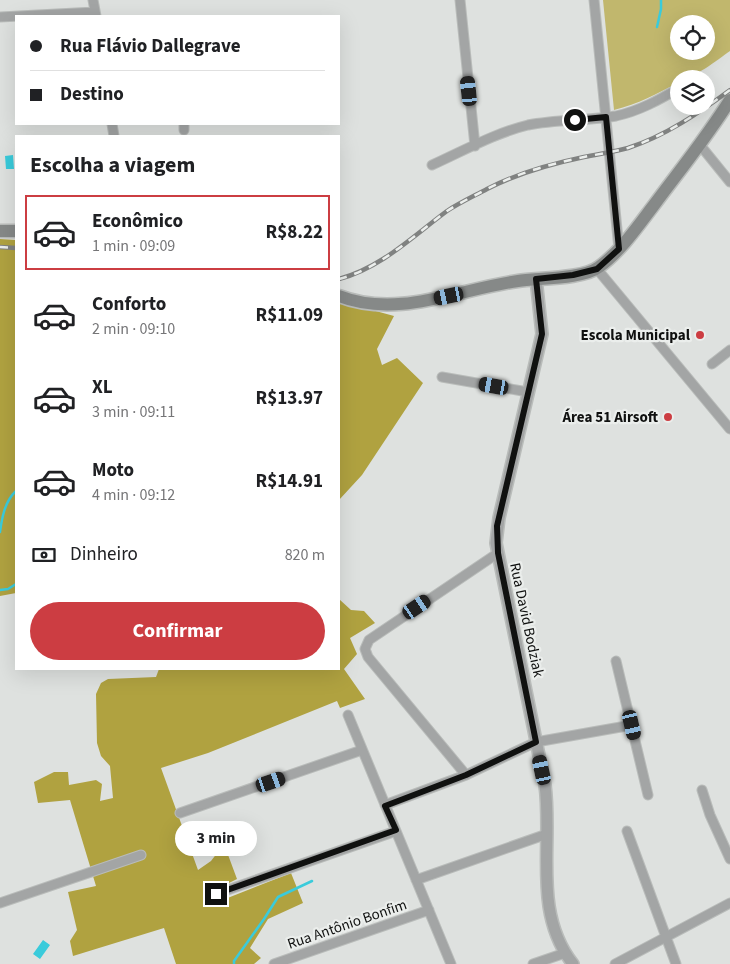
<!DOCTYPE html>
<html lang="pt">
<head>
<meta charset="utf-8">
<style>
  :root { --surface:#fff; --page:#f2f2f2; --text:#202124; --muted:#757577; --line:#e0e0e0; --accent:#cc3d42 }
  body { margin:0; font-family:"Source Sans 3",sans-serif; background:var(--page); color:var(--text); height:100vh; display:flex; flex-direction:column; font-size:19px; white-space:nowrap }
  * { box-sizing:border-box; margin:0 }
  p { font-size:16px; color:var(--muted) }
  .icon { flex:none; width:28px; height:28px; fill:none; stroke:currentColor; stroke-width:2; stroke-linecap:round; stroke-linejoin:round }
  .map { position:relative; flex:1; overflow:hidden }
  .side { position:absolute; left:15px; top:135px; width:325px; height:535px; display:flex; flex-direction:column; background:var(--surface); border-radius:0px; box-shadow:0 5px 20px #0002 }
  .side>* { flex:none }
  .guide { position:absolute; left:15px; top:15px; width:325px; height:110px; border-radius:0px; box-shadow:0 5px 20px #0002; display:grid; align-content:center; height:110px; padding:0 15px; background:var(--surface) }
  .fabs { position:absolute; left:670px; top:15px; display:grid; gap:10px }
  .fabs a { display:grid; place-items:center; width:45px; height:45px; border-radius:50%; background:var(--surface); box-shadow:0 5px 20px #0002; font-size:25px }
  .end { position:absolute; width:22px; height:22px; margin:-11px; border:6px solid #101110; background:#fff; box-shadow:0 0 0 2px #fff }
  .from { border-radius:50% }
  .bubble { position:absolute; height:35px; border-radius:18px; background:var(--surface); box-shadow:0 5px 20px #0002; font-size:16px; font-weight:700; line-height:35px; text-align:center }
  .car { position:absolute; width:15px; height:30px; margin:-15px -8px; border-radius:6px; box-shadow:0 0 4px 1px #0007; background:linear-gradient(#222 24%,#8ab4d8 0 40%,#222 0 76%,#8ab4d8 0 86%,#222 0) }
  .guide b { display:flex; align-items:center; gap:18px; height:48px; font-size:19px }
  .guide b+b { border-top:1px solid var(--line) }
  .guide i { width:12px; height:12px; background:var(--text) }
  ul { padding:0; list-style:none }
  li { display:flex; align-items:center; gap:15px; height:75px; margin:0 10px 8px; padding:0 5px; border:2px solid transparent; border-radius:0px }
  li div { flex:1 }
  li b { display:block; font-size:19px }
  li em { font-style:normal; font-weight:700 }
  li.active { border-color:var(--accent) }
  li>.icon { width:45px; height:45px; stroke-width:1.5 }
  h2 { padding:0 15px; font-size:22px; line-height:60px }
  .pay { display:flex; align-items:center; gap:12px; height:55px; padding:0 15px; font-size:19px }
  .pay p { margin-inline-start:auto }
  .button { display:flex; gap:10px; margin-top:auto; padding:10px 15px }
  .button a { flex:1; height:58px; border-radius:30px; background:var(--accent); color:#fff; font-size:20px; font-weight:700; line-height:58px; text-align:center }
  .map>svg:first-child { display:block }
</style>
</head>
<body>
<div class="map">
<svg width="730" height="964" viewBox="0 0 730 964">
  <rect width="100%" height="100%" fill="#dee1df"/>
  <path fill="#c1b76d" fill-rule="evenodd" d="M603,0h127v51c-13,9 -36,28 -51,28v3c-22,12 -41,22 -65,28zM679,24h27v27h-27z"/>
  <path fill="#b0a240" d="M0,239l16,1v353l-16,3z
    M339,301l55,15 -17,33 5,16 15,-7 26,25 -61,92 -23,25z
    M339,599l12,11 13,1 11,12 -25,15 7,16 -13,15 21,30 -25,9 -3,-7 -129,52 -47,15 37,102 13,-9 13,-17 13,35 -26,13 4,11 76,-30 12,30 -35,16 -18,29 11,10 -7,6h-78l-12,-36 -91,28 -3,-15 7,-11 -9,-38 28,-6 -26,-86 -32,3 -4,-21 20,-10h14l1,13 27,-5 6,4 -2,17 13,-3 -3,-32 -9,-10 -4,-13 -1,-49 5,-11 7,-4 48,-2 3,-8h180z"/>
  <path fill="#3acbdb" d="M13,155l1,14h-8l-1,-13z
    M43,940l7,5 -10,14 -7,-5z"/>
  <g fill="none" stroke-linecap="round" stroke-linejoin="round">
    <path stroke="#3acbdb" stroke-width="2.5" d="M657,27l4,-18v-9
      M0,532c2,-15 5,-31 16,-41
      M0,590l8,-1 8,-5
      M234,964v-3l30,-42 14,-22 34,-16"/>
    <defs>
      <path id="minor" d="M93,0l3,16
        M460,0l15,146
        M594,0l25,249
        M0,17l95,-5
        M112,124l2,12
        M184,124v6
        M700,145l30,37
        M432,165c31,-14 63,-32 96,-40 29,-6 59,-4 88,-9 23,-5 43,-16 63,-28
        M597,269l133,160
        M712,364l18,-14
        M442,377l86,15
        M616,661l32,134
        M348,715l103,249
        M466,775l-98,-118 -3,-8 4,-9 129,-87
        M702,790l8,25 20,44
        M385,805l81,-30 70,-33 96,-17
        M180,813l182,-63
        M627,831l49,133
        M416,880l131,-46
        M216,894l180,-63
        M0,903l141,-48
        M274,964l155,-54
        M533,964l32,-11
        M615,964l115,-61"/>
      <path id="tertiary" d="M536,279l6,55 -43,184 -3,25 49,242c8,60 -13,127 28,179"/>
      <path id="secondary" d="M0,231h16
        M339,296c59,23 120,-7 179,-15 21,-3 65,-2 81,-14 22,-16 39,-41 55,-62 26,-35 53,-68 76,-105"/>
    </defs>
    <use href="#minor" stroke="#b9bcba" stroke-width="11"/>
    <use href="#tertiary" stroke="#b9bcba" stroke-width="14"/>
    <use href="#secondary" stroke="#b9bcba" stroke-width="15"/>
    <use href="#minor" stroke="#a3a5a5" stroke-width="9"/>
    <use href="#tertiary" stroke="#a3a5a5" stroke-width="11"/>
    <use href="#secondary" stroke="#868988" stroke-width="12"/>
    <defs>
      <path id="rail" d="M0,247l16,1
        M339,279c42,-11 74,-43 108,-68 12,-8 27,-15 40,-22 31,-16 63,-25 97,-32 14,-3 30,-5 44,-9 37,-12 71,-35 102,-58"/>
    </defs>
    <use href="#rail" stroke="#808281" stroke-width="4.5"/>
    <use href="#rail" stroke="#ebeeec" stroke-width="2.5" stroke-dasharray="8" stroke-linecap="butt"/>
  </g>
  <g fill="none" stroke-linecap="round" stroke-linejoin="round">
    <path stroke="#101110" stroke-width="6" d="M216,894l180,-64 -11,-24 81,-31 70,-33 -38,-189 -1,-27 45,-192 -6,-55 37,-4 24,-6 22,-20 -13,-132 -31,3"/>
  </g>
  <g fill="#cc3d42" stroke="#ebeeec" stroke-width="2">
    <circle cx="700" cy="335" r="5"/>
    <circle cx="668" cy="417" r="5"/>
  </g>
  <g text-anchor="middle" stroke-width="4.5" stroke-linejoin="round" paint-order="stroke">
    <g font-size="15" font-weight="bold" fill="#101110" stroke="#ebeeec" text-anchor="end">
      <text x="690" y="340">Escola Municipal</text>
      <text x="658" y="422">Área 51 Airsoft</text>
    </g>
    <g font-size="15" fill="#101110" stroke="#ebeeec">
      <text transform="translate(527 620) rotate(78)" y="5">Rua David Bodziak</text>
      <text transform="translate(347 924) rotate(-19)" y="5">Rua Antônio Bonfim</text>
    </g>
  </g>
</svg>
<div class="fabs">
<a><svg class="icon" aria-label="locate" viewBox="0 0 24 24"><circle cx="12" cy="12" r="6"/><path d="M12 2v4M12 18v4M2 12h4M18 12h4"/></svg></a>
<a><svg class="icon" aria-label="layers" viewBox="0 0 24 24"><path d="M12 4l9 5-9 5-9-5zM3 14l9 5 9-5"/></svg></a>
</div>
<i class="end from" style="left:575px;top:120px"></i>
<i class="end" style="left:216px;top:894px"></i>
<div class="bubble" style="left:175px;top:821px;width:82px">3 min</div>
<i class="car" style="left:469px;top:91px;rotate:354deg"></i>
<i class="car" style="left:449px;top:296px;rotate:258deg"></i>
<i class="car" style="left:494px;top:386px;rotate:280deg"></i>
<i class="car" style="left:417px;top:607px;rotate:56deg"></i>
<i class="car" style="left:632px;top:725px;rotate:167deg"></i>
<i class="car" style="left:542px;top:770px;rotate:348deg"></i>
<i class="car" style="left:271px;top:782px;rotate:71deg"></i>
<div class="guide">
<b><i class="from"></i>Rua Flávio Dallegrave</b>
<b><i></i>Destino</b>
</div>
<section class="side">
<h2>Escolha a viagem</h2>
<ul>
<li class="active"><svg class="icon" aria-label="car" viewBox="0 0 24 24"><path d="M5 17H2v-5l4-1 3-4h7l3 4 3 1v5h-3M9 17h6M6 11h13"/><circle cx="7" cy="17" r="2"/><circle cx="17" cy="17" r="2"/></svg><div><b>Econômico</b><p>1 min · 09:09</p></div><em>R$8.22</em></li>
<li><svg class="icon" aria-label="car" viewBox="0 0 24 24"><path d="M5 17H2v-5l4-1 3-4h7l3 4 3 1v5h-3M9 17h6M6 11h13"/><circle cx="7" cy="17" r="2"/><circle cx="17" cy="17" r="2"/></svg><div><b>Conforto</b><p>2 min · 09:10</p></div><em>R$11.09</em></li>
<li><svg class="icon" aria-label="car" viewBox="0 0 24 24"><path d="M5 17H2v-5l4-1 3-4h7l3 4 3 1v5h-3M9 17h6M6 11h13"/><circle cx="7" cy="17" r="2"/><circle cx="17" cy="17" r="2"/></svg><div><b>XL</b><p>3 min · 09:11</p></div><em>R$13.97</em></li>
<li><svg class="icon" aria-label="car" viewBox="0 0 24 24"><path d="M5 17H2v-5l4-1 3-4h7l3 4 3 1v5h-3M9 17h6M6 11h13"/><circle cx="7" cy="17" r="2"/><circle cx="17" cy="17" r="2"/></svg><div><b>Moto</b><p>4 min · 09:12</p></div><em>R$14.91</em></li>
</ul>
<div class="pay"><svg class="icon" aria-label="cash" viewBox="0 0 24 24"><path d="M3 7h18v10H3z"/><circle cx="12" cy="12" r="2"/></svg>Dinheiro<p>820 m</p></div>
<div class="button"><a>Confirmar</a></div>
</section>
</div>
</body>
</html>
